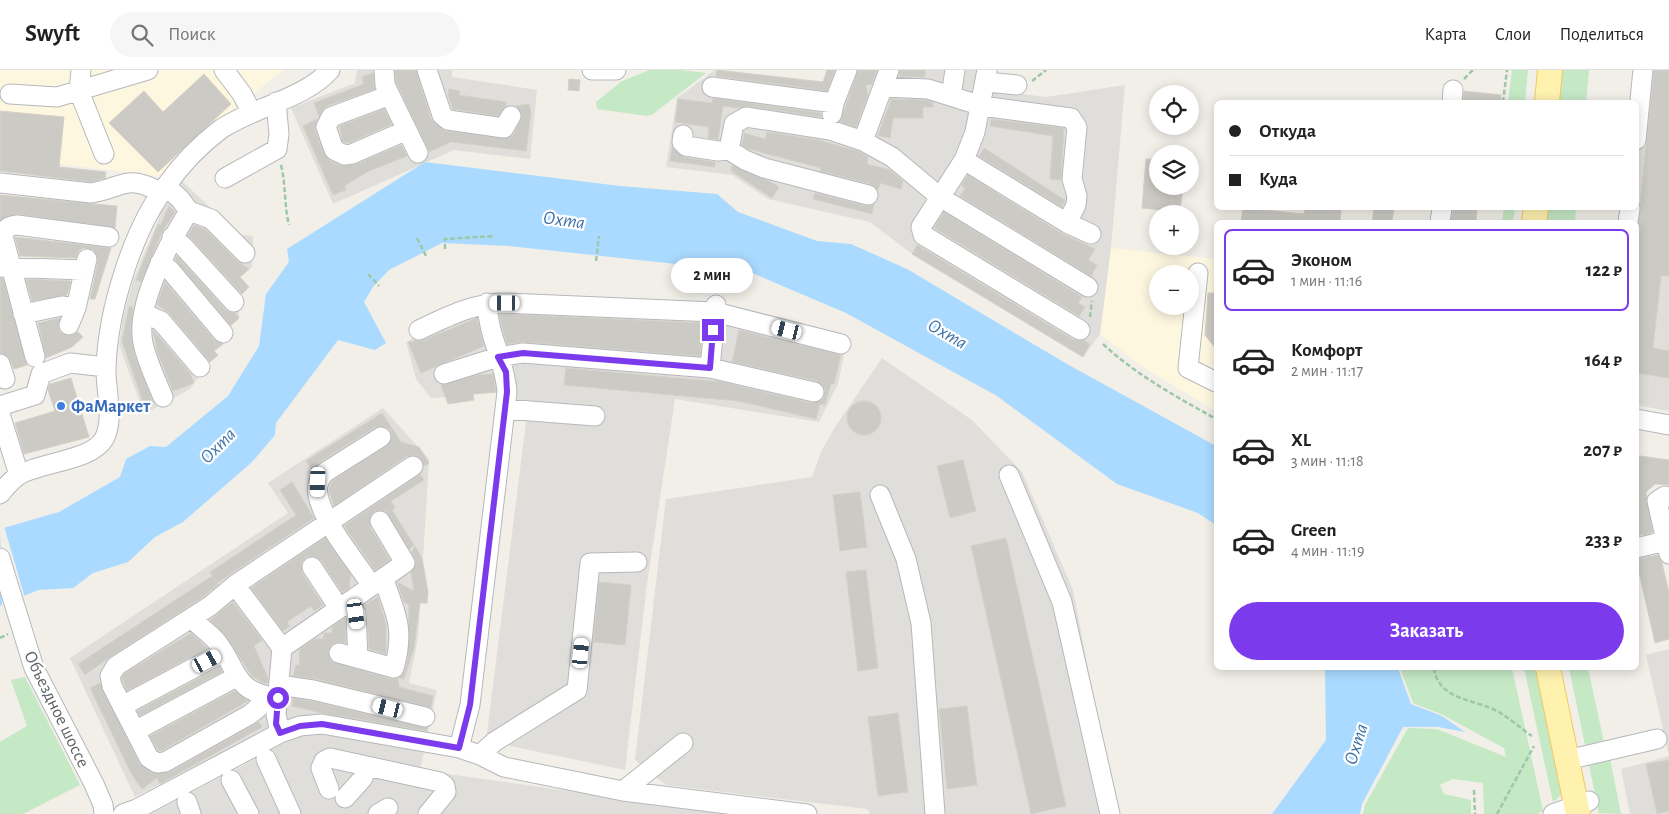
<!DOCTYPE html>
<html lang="ru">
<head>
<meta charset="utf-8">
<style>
  :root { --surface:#fff; --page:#f6f6f6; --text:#222; --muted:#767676; --line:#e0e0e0; --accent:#7c3aed }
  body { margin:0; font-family:"Alegreya Sans",sans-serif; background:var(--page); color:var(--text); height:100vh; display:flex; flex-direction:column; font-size:19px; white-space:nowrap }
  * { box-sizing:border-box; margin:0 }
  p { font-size:16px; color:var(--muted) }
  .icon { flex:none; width:28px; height:28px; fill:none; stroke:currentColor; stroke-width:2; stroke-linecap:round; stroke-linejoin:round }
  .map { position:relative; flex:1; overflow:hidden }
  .side { position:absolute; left:1214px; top:150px; width:425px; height:450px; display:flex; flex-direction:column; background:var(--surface); border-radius:8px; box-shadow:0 2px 12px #0003 }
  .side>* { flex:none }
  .hud { position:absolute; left:1214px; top:30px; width:425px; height:110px; border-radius:8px; box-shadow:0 2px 12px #0003; display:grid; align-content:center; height:110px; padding:0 15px; background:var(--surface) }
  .fabs { position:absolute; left:1149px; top:15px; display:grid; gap:10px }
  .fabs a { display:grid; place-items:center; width:50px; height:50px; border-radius:50%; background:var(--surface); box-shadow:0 2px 12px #0003; font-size:25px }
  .end { position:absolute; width:22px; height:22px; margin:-11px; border:6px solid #7c3aed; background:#fff; box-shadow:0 0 0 2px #fff }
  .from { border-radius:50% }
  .bubble { position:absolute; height:35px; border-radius:18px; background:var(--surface); box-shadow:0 2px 12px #0003; font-size:16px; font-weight:700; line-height:35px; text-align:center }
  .car { position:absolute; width:15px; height:30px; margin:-15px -8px; border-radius:6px; box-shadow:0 0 4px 1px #0007; background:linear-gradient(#fff 24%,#345 0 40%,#fff 0 76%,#345 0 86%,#fff 0) }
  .hud b { display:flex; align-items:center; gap:18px; height:48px; font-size:19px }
  .hud b+b { border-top:1px solid var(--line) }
  .hud i { width:12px; height:12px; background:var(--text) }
  ul { padding:9px 0 0; list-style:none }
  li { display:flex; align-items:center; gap:15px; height:82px; margin:0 10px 8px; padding:0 5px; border:2px solid transparent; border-radius:8px }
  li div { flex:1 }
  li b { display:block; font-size:19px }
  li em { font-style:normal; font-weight:700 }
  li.selected { border-color:var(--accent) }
  li>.icon { width:45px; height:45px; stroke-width:1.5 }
  .primary-button { display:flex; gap:10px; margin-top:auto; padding:10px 15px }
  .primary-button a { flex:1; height:58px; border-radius:30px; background:var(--accent); color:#fff; font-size:20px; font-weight:700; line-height:58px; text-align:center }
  header { display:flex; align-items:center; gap:30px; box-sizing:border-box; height:70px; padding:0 25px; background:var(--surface); border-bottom:1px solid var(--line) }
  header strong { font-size:24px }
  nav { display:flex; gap:28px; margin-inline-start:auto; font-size:18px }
  .search { width:350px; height:45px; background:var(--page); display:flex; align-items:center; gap:12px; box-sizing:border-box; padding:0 18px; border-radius:28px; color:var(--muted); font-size:19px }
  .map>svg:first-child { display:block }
</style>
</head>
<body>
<header>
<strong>Swyft</strong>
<div class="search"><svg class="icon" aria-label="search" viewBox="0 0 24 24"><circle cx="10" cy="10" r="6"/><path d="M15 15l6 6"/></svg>Поиск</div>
<nav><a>Карта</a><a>Слои</a><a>Поделиться</a></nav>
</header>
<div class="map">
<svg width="1669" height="744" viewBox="0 0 1669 744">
  <rect width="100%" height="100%" fill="#f1efe8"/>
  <path fill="#fef7e0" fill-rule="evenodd" d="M0,0h284l-49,38 -77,69 -23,-4 -135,-16z
    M1111,178l105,11v152l-70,-42 -46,-35zM1158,204h32v32h-32z"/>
  <path fill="#e0deda" d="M357,0h95v7l85,13 -7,69 -76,-9 -121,54 -42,-96 64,-25z
    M715,0l108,12 4,-12h150l-1,18 70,9 79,-12 -14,163 -11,86 -17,23 -171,-103 -42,-32 -102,-23 -36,-24 -66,-8 11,-69z
    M1638,0h31v341l-33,-6z
    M182,111l56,53 15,2 -1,31 -12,10 9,10 -10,9v22l-9,9 -5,15 -11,9 4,4 -10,9 -18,25 -46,25 -25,-69 4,-27 10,-38 31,-74z
    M472,241l231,8 142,32 -7,33 -19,38 -144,-23 -28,185 -22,186 -139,-29 40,-319 -19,-30 -76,6 -15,-19 -10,-37z
    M882,288l90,62 50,52 51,118 43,224h-246l-3,-5 -201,-24 -31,-25 31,-261 146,-22 9,-25 14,-25z
    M383,338l46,51 -11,180 -9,44 28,7 -17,80 311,44h-580l117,-62 -10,-18 -123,63 -65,-139 218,-145 -20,-30z
    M1669,579v165h-39l-9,-45 48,-13 -23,-101z"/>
  <path fill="#c5e8c5" d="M650,0h30l26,3 -53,41 -6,2 -50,-7 -1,-7 26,-21z
    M1512,0h16l-3,32h-17z
    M1558,0h31l-3,32h-31z
    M1504,138h11l-2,14h-11z
    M1544,138h32l-1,14h-33z
    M1400,598h112l31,143 -6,3h-53l-1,-31 -30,-4 -13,6 4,9 27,6v14h-108l2,-9 43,-77 29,1 69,28 -2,-9 -61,-33 -30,-12z
    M1524,598h17l22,125 -10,9z
    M1569,598h19l17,79 -19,3z
    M25,607l55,108 -57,29h-23v-72l27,-16 -16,-46z
    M1610,688l11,56 -22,-1 -10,-48z"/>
  <path fill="#aadaff" d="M425,92l195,24 97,8 21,18 79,29 34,3 56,25 160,95 149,82v79l-18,-12 -81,-29 -120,-88 -151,-83 -96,-41 -241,-26 -67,-3 -53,27 -16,17 -9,15 22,41 -11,7 -37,-10 -62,83 -1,12 -23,27 -69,60 -28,15 -27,25 -35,11 -20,15 -35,2 -38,16v-77l59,-17 61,-35 6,-18 24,-13 16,1 62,-51 31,-50 7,-52 23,-32 -2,-13z
    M1325,598h73l13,36 31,12 23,16 -27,-5h-35l-41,77 -2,10h-88l54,-74z"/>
  <path fill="#f1efe8" d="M4,456l21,72 -23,8 -2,-79z"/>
  <path fill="#cccac5" stroke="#d6d1c6" d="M395,0h21l15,49 15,12 62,7 6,-4 8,-17 -6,-11 13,-2 2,9 -5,38 -75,-9 -22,10 -33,-70z
    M717,0l106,12 4,-12h8l-8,21 -111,-15z
    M858,0h19l-5,14 -6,1 2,10 -12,32 -16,-5z
    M900,0h25v7l-26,-1z
    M1654,0h15v206h-8l-8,72 16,3v27l-33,-5v-131z
    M373,3l2,16 -48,17 -8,10 -5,-13 50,-19 -2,-7z
    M204,4l27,30 -73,68 -49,-49 35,-32 19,21z
    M569,9l11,1 -1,11 -11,-1z
    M449,19l11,2 -1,4 47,7v4l-8,10 -45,-7 -5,-13z
    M1464,21l37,4v7h-38z
    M713,28l108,15v4l-73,-11 -9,2 -16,-2 -5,34 -10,-2 1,-11 -34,-5 3,-23 34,4z
    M891,29l35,1 7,2v5h-10v11h-30l-3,20 -12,-2z
    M384,39l8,15 -43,19 -6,-1 -4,-16z
    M0,41l64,6 -5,50 47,5 -1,6 -14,4 -91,-11z
    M317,49l-2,11 9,24 5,6 11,5 16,-1 45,-19 6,11 -38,15 -25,15 2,4 -13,5 -30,-69z
    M991,49l73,9 -3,52 -11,-1 3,-43 -63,-10z
    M767,62l51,8 40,11 10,6 -1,7 23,6 13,11 -2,8 -21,-6 -2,7 -7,-6 -51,-13 1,-3 -72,-19 -7,-4 2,-12 21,6z
    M672,77l12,10 31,5v5l-45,-6z
    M984,78l81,52 -3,7 -83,-51z
    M1146,89l12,1v26h25l-3,26 -38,-4z
    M732,95l37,16 10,6 -7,11 -41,-27z
    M968,105l93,58 34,16 -7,11 9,5 -6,11 -131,-80 5,-8 -4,-2z
    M815,123l50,13 9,-2 -2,10 -59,-15z
    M0,125l117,11 -2,22 -97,-14 -18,6z
    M169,136l6,6 -12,18 -22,52 -5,-2 22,-56 3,1z
    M1243,138l61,6 1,-6 36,2 -1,12h-99z
    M1374,138h20l-2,14h-20z
    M1453,138h24l-1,14h-25z
    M944,142l138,85 -4,6 7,4 -6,9 -145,-88z
    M194,155l11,4 32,32 12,8 -9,8 9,10 -7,7 -54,-59z
    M15,167l96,11 -16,51h-5l8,-38 -4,-11 -11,-2 -5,4 -2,6 -56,-2z
    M917,175l157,95h9l7,4 -7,13 -171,-103z
    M177,186l49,54 9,3 4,5 -8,7 -56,-65z
    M0,208h3l24,87 -13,4 -6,-13 -8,-3z
    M26,210v-1l45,2 -4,14 -35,6z
    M165,212l49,58 9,4 -9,7 4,4 -8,7 -40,-48 -13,-10z
    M1208,223h8v56l-11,-14z
    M129,237h4l-2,22 3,24 19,49 -9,3 -22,-64z
    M505,244l198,9 -3,33 -176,-14 -17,2 -8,-29z
    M60,248l-2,8 2,6 10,4 8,-4 5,5 -11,10 -26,11 -8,-35z
    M477,248l7,28 -63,27 -13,-31 16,-2z
    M153,260l37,43 4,10 -21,8 -15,-37z
    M739,260l102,25 -7,29h-3l-6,21 -5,-1 -4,15 -78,-18 -174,-16 2,-17 156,14 89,21 12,-4 2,-10 -8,-8 -85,-19z
    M493,304l3,18 -23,2 1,6 -26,4 -7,-19 36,-10z
    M71,308l18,59 -65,17 -9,-31 40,-12 -7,-21 2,-6z
    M847 348a17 17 0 1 1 34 0a17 17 0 1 1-34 0Z
    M382,343l19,29 18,5 10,16 -5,3 -6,-10h-11l-73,50 -5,-15 3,-10 55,-35 5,-9 -1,-6 -5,-4h-11l-57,36 -6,7 -6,-9z
    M1641,386l28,4v25l-14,-1 -9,8 7,41 -17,3v-77z
    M963,390l13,51 -26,7 -13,-52z
    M420,404l4,6 -33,21 4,7 -3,2 22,35 -5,4 -23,-38h-11l-5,5v11l20,33 -15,10 -31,-44z
    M292,412l22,36 -97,65 -7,-11 86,-57 -16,-25z
    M860,422l7,55 -27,4 -7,-56z
    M325,468l26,37 -2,13 -7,4 -21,-32 -9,-4 -6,1 -4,5v11l21,32 -9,6 -3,-5 -24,16 3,4 -7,5 -32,-43z
    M1006,468l60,268 -35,8 -60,-268z
    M415,476l7,12 6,34 -1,11h-7l-6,45 -10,31 -5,-1 6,-7 3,-15 1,-51 -5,-3 -7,-20 17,9 -3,-19 5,-9 -4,-11z
    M1658,485l4,8 7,30v46l-14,4 -19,-84z
    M866,500l12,98 -20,3 -12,-99z
    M212,506l6,8 -15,13 -93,60 -25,18 -7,-11z
    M599,512l32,3 -6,60 -32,-3z
    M378,527l8,27v30l-17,-5 -2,-36 -3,-8z
    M233,532l29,38 -8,6 14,32v4l-3,2 -13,-8 -26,-40 -16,-16z
    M345,548l1,25 -9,-1 -6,3 -3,6 3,10 60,18h7l1,8 34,9 -2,12 -115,-29 -23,-3 3,-11 3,1 1,-17 15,-10h8l1,-6h8v-6z
    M191,563l16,15 -80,43 -5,-13 2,-4z
    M220,597l2,5 -82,44 -3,-5z
    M100,613l39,80 13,10 18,-1 89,-50 3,5 -102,57 -3,-6 -15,11 -10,-14 -42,-87z
    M234,621l14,10 -87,50 -3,-1 -8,-14z
    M293,628l18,3 116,27v3l-105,-18 -30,-7z
    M967,636l10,79 -30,4 -8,-80z
    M898,643l10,79 -30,4 -10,-79z
    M1669,690v51l-12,3 -11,-50z"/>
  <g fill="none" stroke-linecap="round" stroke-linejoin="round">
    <defs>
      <path id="minor" d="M81,0l-2,21 25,63
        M224,0l18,24 10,19
        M384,0l1,15 33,68
        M427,0l15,45 6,5 56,8 7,-12
        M592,0h24
        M987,0l-12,62 -11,28 -43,67 2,8 157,95
        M986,12l31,3
        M712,17l122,16
        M883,17l45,2 54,17 89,12 6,9 -5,52 5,17 -1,9 -9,18
        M10,24l47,3 91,-27
        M390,25l-59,22 -5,10 8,23 11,5 7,-1 55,-24
        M951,26l4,-26
        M1452,32l1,-12
        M832,44l2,-11 13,-33
        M683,65l-1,7 4,4 32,5 11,-1 16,10 19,8 104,27
        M1636,70l7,-70
        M863,71l26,-71
        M729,80l5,-26 12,-7 84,13 33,11 29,16 48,40 148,90
        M964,90l103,63 24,11
        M225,108l52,-29 2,-15 -3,-32
        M0,113l91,10c35,-6 34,-20 71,0
        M189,141l22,8 34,34
        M1440,152l2,-14
        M1628,152l2,-14
        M172,167l11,9 51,56
        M160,193l10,7 53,63
        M0,197l84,3
        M1198,203l-10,95 28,14
        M23,244l39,-8 14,2
        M145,244l16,7 39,46
        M69,255l7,-17 11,-49
        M419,260c29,-14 54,-27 86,-27l210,9 126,32
        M35,287l-32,-121c2,-8 6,-10 14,-11l92,12
        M0,294l5,15
        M710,298l6,-63
        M444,304l54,-17 25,-4 187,15 104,24
        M163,327c-7,-17 -16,-35 -20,-54 -8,-38 26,-100 46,-132l-9,-12 -14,-13
        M0,336l35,-11 6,-21 29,-11 36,4
        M505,339l90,7
        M0,344l19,61
        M1636,349l33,6
        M1009,405l53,127 48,212
        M0,424c5,-6 11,-14 19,-19 22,-13 72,-14 85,-36 11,-20 1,-50 2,-72 2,-56 26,-136 60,-181 14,-20 35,-42 55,-57 31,-21 85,-31 109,-59
        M880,425l26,64 15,64 14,191
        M1669,427l-4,-1 -8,5 12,53
        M1636,478l30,-7
        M0,488l34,110 60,116 9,21 1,9
        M312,497l27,41
        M235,515l47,63 -6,66 4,19
        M372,516c-17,-26 -48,-61 -54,-91 -2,-9 1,-15 6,-22l57,-36
        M349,532l7,12 2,44
        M192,548c7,9 18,15 25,24 23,30 15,48 59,56
        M282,578l123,-85 -25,-42
        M339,583l55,15c11,-39 2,-54 -11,-90
        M279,615l34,5 112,27
        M263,626l-5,12 -9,7 -84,47 -8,1 -8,-5 -37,-72 -2,-10 6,-10 94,-60 25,-21 178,-119
        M122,636l102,-54
        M135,661l101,-54
        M459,678l11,-43 37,-313c-2,-32 -19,-55 -20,-89
        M480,685l14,-13 83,-52 13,-127 47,-1
        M266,689l25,55
        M1567,690l90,-21
        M231,710l18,34
        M329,719l-8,-21 3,-7 6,-3 110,24 5,4 1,6 -18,22
        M623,721l60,-48
        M345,728l18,-20 3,-12
        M187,732l4,12
        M123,744l14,-5 143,-76 20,-7 22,-2 137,24 21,7 24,12 119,24 184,23
        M378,744l10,-6
        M1553,744l36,-13"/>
      <path id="major" d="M1547,32l3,-32
        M1534,152l2,-14
        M1548,598l30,146"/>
    </defs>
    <use href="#minor" stroke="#b5b8bc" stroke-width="21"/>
    <use href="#major" stroke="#f2c960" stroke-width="26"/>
    <path stroke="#9cc7a9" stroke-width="2.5" stroke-dasharray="5 2.5" stroke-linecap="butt" d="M1464,9l9,-9
      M1032,11l14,-11
      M1503,32l4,-32
      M281,95c5,20 3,40 8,60
      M417,168l9,18
      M445,179v-10l50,-3
      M596,191l3,-25
      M368,204l11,12
      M1090,247l2,-16
      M1103,274c33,31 74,53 113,75
      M0,568l8,-4
      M1434,598c4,32 40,31 63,43 13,7 23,17 35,25
      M1474,720l1,24
      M1497,744l37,-68"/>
    <use href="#minor" stroke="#fff" stroke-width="19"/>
    <use href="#major" stroke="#fff2af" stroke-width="24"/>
  </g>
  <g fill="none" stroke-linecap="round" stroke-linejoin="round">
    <path stroke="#7c3aed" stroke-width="6" d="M278,628l-2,26 4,9 20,-7 22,-2 137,24 11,-43 37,-313 -1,-20 -8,-15 25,-4 187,15 3,-38"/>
  </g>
  <circle fill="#3f7fe0" stroke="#fff" stroke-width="2" cx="61" cy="336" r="5"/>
  <g text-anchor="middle" stroke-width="4.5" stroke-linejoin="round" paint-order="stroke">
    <g font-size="18" font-weight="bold" fill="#366cbe" stroke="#fff" text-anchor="start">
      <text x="71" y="342">ФаМаркет</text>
    </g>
    <g font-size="18" fill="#5f6368" stroke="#fff">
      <text transform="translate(57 639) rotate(64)" y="6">Объездное шоссе</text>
    </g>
    <g font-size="19" font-style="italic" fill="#4174aa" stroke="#fff">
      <text transform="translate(564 149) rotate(8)" y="7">Охта</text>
      <text transform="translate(948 263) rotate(30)" y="7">Охта</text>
      <text transform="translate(217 375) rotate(-45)" y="7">Охта</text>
      <text transform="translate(1355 674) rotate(-73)" y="7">Охта</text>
    </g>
  </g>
</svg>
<div class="fabs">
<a><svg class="icon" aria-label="locate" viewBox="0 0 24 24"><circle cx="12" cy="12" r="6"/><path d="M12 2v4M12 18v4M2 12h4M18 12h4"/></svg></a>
<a><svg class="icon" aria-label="layers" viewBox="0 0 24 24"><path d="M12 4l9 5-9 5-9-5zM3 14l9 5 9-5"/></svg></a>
<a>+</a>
<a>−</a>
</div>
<i class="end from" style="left:278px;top:628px"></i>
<i class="end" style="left:713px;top:260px"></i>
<div class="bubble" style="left:671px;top:188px;width:82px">2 мин</div>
<i class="car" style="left:505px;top:233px;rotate:270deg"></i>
<i class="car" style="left:787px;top:260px;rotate:284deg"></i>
<i class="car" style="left:318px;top:412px;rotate:182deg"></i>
<i class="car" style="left:356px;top:544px;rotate:172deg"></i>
<i class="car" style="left:581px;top:583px;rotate:6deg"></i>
<i class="car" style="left:207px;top:591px;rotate:62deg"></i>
<i class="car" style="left:388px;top:638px;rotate:284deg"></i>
<div class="hud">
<b><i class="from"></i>Откуда</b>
<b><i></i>Куда</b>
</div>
<section class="side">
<ul>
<li class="selected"><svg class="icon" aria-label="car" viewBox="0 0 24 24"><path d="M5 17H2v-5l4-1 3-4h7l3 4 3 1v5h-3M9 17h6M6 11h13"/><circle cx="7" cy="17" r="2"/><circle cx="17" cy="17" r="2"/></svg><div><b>Эконом</b><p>1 мин · 11:16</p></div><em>122 ₽</em></li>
<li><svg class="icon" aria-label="car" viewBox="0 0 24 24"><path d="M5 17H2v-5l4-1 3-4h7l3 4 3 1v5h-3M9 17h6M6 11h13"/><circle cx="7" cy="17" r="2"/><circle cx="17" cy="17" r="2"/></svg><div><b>Комфорт</b><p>2 мин · 11:17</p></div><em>164 ₽</em></li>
<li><svg class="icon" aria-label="car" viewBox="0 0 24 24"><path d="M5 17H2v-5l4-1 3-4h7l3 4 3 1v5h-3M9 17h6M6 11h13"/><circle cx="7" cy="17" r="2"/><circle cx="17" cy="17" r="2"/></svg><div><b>XL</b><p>3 мин · 11:18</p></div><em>207 ₽</em></li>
<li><svg class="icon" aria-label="car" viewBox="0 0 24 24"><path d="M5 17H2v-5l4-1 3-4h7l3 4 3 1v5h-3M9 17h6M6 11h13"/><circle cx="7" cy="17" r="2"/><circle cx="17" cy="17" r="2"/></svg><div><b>Green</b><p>4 мин · 11:19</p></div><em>233 ₽</em></li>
</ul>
<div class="primary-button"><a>Заказать</a></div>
</section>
</div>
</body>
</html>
